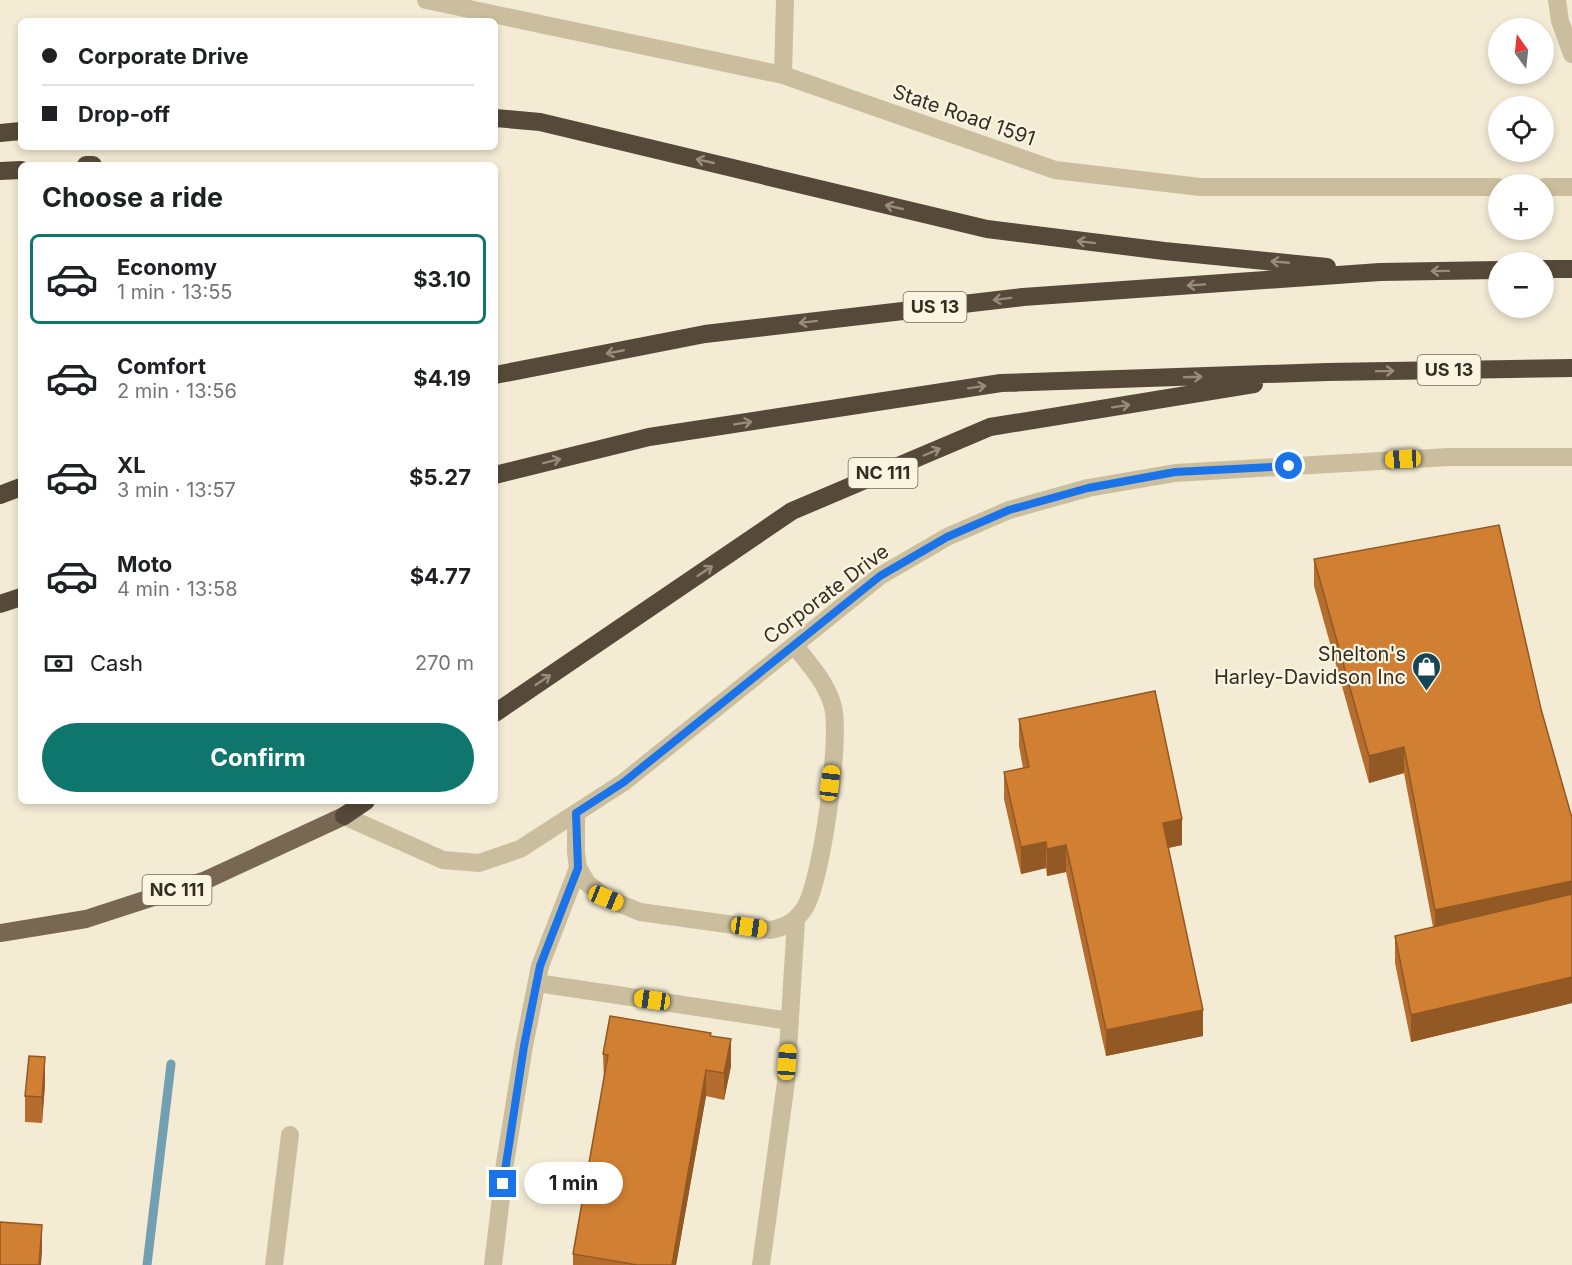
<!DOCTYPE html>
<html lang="en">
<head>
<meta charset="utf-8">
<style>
  :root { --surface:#fff; --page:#f2f2f2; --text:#202124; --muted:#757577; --line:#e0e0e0; --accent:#0f766e }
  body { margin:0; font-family:Inter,sans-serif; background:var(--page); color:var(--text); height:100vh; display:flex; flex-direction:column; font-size:22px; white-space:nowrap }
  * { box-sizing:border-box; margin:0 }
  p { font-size:20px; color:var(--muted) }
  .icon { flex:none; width:33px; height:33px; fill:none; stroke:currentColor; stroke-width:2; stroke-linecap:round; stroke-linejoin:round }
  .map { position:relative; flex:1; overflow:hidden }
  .side { position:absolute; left:18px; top:162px; width:480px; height:642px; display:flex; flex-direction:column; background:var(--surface); border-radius:9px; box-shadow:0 3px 9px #0003 }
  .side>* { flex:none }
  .guide { position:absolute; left:18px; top:18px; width:480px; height:132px; border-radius:9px; box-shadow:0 3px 9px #0003; display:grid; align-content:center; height:132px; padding:0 24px; background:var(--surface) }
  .needle { width:39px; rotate:345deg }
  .buttons { position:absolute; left:1488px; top:18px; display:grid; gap:12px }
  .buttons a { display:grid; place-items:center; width:66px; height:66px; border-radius:50%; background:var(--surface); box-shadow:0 3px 9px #0003; font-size:30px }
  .end { position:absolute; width:27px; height:27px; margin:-14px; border:8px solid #1a73e8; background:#fff; box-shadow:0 0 0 3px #fff }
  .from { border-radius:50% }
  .bubble { position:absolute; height:42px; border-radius:21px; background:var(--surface); box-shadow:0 3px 9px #0003; font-size:20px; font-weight:700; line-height:42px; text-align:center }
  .car { position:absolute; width:18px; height:36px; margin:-18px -9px; border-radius:8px; box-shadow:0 0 4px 2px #0007; background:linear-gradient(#f5c518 24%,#345 0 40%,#f5c518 0 76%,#345 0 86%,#f5c518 0) }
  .guide b { display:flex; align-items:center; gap:21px; height:57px; font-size:22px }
  .guide b+b { border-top:2px solid var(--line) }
  .guide i { width:15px; height:15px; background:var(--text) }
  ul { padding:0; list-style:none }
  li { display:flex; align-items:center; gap:18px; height:90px; margin:0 12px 9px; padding:0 12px; border:3px solid transparent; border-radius:9px }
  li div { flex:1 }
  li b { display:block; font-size:22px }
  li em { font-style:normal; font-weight:700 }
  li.current { border-color:var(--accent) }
  li>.icon { width:54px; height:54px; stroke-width:1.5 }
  h2 { padding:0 24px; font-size:27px; line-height:72px }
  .pay { display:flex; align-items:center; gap:15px; height:66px; padding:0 24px; font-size:22px }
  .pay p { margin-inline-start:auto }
  .button { display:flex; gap:12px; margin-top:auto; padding:12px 24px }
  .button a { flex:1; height:69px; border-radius:36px; background:var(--accent); color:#fff; font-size:24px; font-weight:700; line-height:69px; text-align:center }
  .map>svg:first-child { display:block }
</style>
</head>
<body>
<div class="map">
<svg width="1572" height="1265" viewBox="0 0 1572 1265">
  <rect width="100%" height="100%" fill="#f3ebd4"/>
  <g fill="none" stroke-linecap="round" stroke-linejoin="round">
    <path stroke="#71a0b2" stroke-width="9" d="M147,1265l24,-201"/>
    <path stroke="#cbbe9f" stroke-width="18" d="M426,0l357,75 272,95 145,17h298
      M1557,0l3,21 12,33
      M783,75l2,-75
      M1544,187h28
      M576,813v39l2,16 9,15 19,15 34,14 130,18c16,-3 25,-8 34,-21 18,-26 37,-172 29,-202 -6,-24 -24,-43 -39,-62
      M344,816l99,44 36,3 41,-14 104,-67 256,-206 67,-39 62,-27 79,-22 87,-15 274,-16h123
      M537,983l253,38
      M274,1265l16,-130
      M493,1265l12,-102 19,-117 16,-80 38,-98
      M761,1265l25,-183 10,-162"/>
    <path stroke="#786853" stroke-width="18" d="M0,933l86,-14 120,-39 138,-64"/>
    <path stroke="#56493a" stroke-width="18" d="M495,118l45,4 447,107 177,22 163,16
      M0,133l21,-2
      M86,165h7
      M0,171l21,-1
      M1544,269h28
      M495,375l210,-41 318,-37 357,-25 118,-2
      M495,475l154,-38 352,-54 326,-11 245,-4
      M0,495l21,-8
      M0,604l21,-7
      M495,713l297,-202 198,-84 264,-43
      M344,816l22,-15"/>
  </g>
  <path fill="#b46d2c" d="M1314,559l227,150 31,109v185l-161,39 -16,-79v-27l38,-9 -29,-154 -35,10 -55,-197z
    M1019,719l163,126 -14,3 35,188 -97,20 -40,-184 -19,4 -1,-8 -25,6 -17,-75v-27l19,-4 -4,-22z
    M711,1036l20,30 -7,34 -18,-4 -30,169h-103v-11l31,-173 -1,-27z
    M45,1084l-3,39 -17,-1v-26z"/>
  <path fill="#925924" d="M1404,747v26l-35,10v-27z
    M1182,819v26l-19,4v-26z
    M1046,842v26l-25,6v-27z
    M1066,845v27l-19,4v-27z
    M1572,881v26l-137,29v-26z
    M1572,977v26l-161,39v-27z
    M1203,1010v26l-97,20v-26z
    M731,1039v27l-7,34v-27z
    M45,1057v27l-3,39v-26z
    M706,1070v26l-30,169h-4z
    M42,1225v27l-1,13h-2z"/>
  <path fill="#d17f33" stroke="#925924" stroke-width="1.5" d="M1499,525l42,184 31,109v63l-137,29 -31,-163 -35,9 -55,-197z
    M1155,691l27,128 -19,4 40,187 -97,20 -40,-185 -19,4 -1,-7 -25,5 -17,-75 25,-5 -10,-48z
    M1572,894v83l-161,38 -16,-79z
    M610,1016l101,17 -1,3 21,3 -7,34 -18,-3 -34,195h-35l-64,-11 35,-199 -5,-1z
    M29,1056l16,1 -3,40 -17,-1z
    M0,1222l42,3 -3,40h-39z"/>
  <defs><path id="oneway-shaft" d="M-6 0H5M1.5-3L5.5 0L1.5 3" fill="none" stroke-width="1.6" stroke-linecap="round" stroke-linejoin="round" transform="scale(1.5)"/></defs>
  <g stroke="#988d7c">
    <use href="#oneway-shaft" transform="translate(705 161) rotate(-167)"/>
    <use href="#oneway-shaft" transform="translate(894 207) rotate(-167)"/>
    <use href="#oneway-shaft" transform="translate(1086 242) rotate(-173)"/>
    <use href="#oneway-shaft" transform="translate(1280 262) rotate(-175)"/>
    <use href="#oneway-shaft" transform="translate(1440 271) rotate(179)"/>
    <use href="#oneway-shaft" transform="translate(1196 285) rotate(176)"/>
    <use href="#oneway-shaft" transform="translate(1002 299) rotate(173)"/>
    <use href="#oneway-shaft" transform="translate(808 322) rotate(173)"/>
    <use href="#oneway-shaft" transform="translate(615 352) rotate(169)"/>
    <use href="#oneway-shaft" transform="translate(1385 371) rotate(-1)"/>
    <use href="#oneway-shaft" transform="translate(1193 377) rotate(-2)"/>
    <use href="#oneway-shaft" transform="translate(977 387) rotate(-9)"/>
    <use href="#oneway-shaft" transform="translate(1121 406) rotate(-9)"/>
    <use href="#oneway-shaft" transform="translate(743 423) rotate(-9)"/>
    <use href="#oneway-shaft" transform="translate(932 452) rotate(-23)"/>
    <use href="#oneway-shaft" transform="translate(552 461) rotate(-14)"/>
    <use href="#oneway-shaft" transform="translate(705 571) rotate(-34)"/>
    <use href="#oneway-shaft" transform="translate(543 680) rotate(-34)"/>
  </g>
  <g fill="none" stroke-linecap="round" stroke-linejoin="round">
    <path stroke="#1a73e8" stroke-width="8" d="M503,1184l21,-138 16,-80 38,-98 -2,-55 48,-31 256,-206 67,-39 62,-27 79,-22 87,-16 114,-6"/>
  </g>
  <defs>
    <symbol id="shop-pin" viewBox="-11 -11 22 30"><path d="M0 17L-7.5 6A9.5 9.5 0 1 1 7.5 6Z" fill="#164558" stroke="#faf4e0"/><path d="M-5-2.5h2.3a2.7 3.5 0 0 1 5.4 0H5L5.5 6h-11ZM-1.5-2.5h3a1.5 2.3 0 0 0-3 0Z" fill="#fff"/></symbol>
  </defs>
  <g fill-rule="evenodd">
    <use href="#shop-pin" x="1410" y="650" width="33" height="45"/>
  </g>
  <g text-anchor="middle" stroke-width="4.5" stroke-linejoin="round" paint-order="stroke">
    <g fill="#faf4e0" stroke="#6f695c" stroke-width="1.5">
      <rect x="903.5" y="292" width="63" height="30" rx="4.5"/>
      <rect x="1417.5" y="355" width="63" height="30" rx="4.5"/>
      <rect x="848.5" y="458" width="69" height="30" rx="4.5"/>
      <rect x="142.5" y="875" width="69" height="30" rx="4.5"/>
    </g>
    <g font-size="18" font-weight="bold" fill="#342d24">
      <text x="935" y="313">US 13</text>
      <text x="1449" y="376">US 13</text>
      <text x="883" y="479">NC 111</text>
      <text x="177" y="896">NC 111</text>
    </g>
    <g font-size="20" fill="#342d24" stroke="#faf4e0">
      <text transform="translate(964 115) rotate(19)" y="7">State Road 1591</text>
      <text transform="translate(826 594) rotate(-37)" y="7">Corporate Drive</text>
    </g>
    <g font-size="20" fill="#342d24" stroke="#faf4e0" text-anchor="end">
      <text x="1406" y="661">Shelton's<tspan x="1406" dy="23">Harley-Davidson Inc</tspan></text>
    </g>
  </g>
</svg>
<div class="buttons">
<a><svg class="needle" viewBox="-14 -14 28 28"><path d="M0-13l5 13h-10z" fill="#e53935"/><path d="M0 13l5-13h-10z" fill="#757577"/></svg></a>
<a><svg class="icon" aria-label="locate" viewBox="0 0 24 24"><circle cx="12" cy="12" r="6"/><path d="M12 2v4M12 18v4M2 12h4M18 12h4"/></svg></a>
<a>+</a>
<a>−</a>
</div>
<i class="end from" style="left:1289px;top:466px"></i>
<i class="end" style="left:503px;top:1184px"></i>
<div class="bubble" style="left:524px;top:1162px;width:99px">1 min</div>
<i class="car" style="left:1403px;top:459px;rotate:267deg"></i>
<i class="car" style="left:830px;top:783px;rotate:7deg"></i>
<i class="car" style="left:606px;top:898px;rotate:112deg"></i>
<i class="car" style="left:749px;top:927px;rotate:98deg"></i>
<i class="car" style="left:652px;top:1000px;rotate:278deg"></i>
<i class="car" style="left:787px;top:1062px;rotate:4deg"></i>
<div class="guide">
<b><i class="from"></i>Corporate Drive</b>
<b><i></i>Drop-off</b>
</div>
<section class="side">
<h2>Choose a ride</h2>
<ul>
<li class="current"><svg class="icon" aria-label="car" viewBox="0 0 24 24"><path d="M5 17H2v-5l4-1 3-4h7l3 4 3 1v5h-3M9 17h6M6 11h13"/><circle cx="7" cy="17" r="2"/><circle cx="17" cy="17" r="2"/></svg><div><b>Economy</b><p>1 min · 13:55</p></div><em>$3.10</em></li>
<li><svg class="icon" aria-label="car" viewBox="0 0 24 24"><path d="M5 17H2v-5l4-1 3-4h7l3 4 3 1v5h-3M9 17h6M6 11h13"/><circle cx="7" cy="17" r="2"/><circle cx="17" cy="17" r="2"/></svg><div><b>Comfort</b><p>2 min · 13:56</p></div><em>$4.19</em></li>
<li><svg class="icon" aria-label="car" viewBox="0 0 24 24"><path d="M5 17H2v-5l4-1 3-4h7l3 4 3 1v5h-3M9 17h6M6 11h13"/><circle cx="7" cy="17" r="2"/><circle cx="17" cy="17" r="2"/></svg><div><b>XL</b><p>3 min · 13:57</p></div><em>$5.27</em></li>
<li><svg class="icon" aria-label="car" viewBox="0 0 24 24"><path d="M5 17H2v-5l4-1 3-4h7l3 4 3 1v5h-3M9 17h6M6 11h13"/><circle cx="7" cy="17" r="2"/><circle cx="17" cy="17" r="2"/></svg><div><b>Moto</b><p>4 min · 13:58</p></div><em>$4.77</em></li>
</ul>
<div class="pay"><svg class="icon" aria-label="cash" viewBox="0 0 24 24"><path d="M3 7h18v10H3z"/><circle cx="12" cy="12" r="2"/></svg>Cash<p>270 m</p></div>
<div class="button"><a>Confirm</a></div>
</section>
</div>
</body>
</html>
